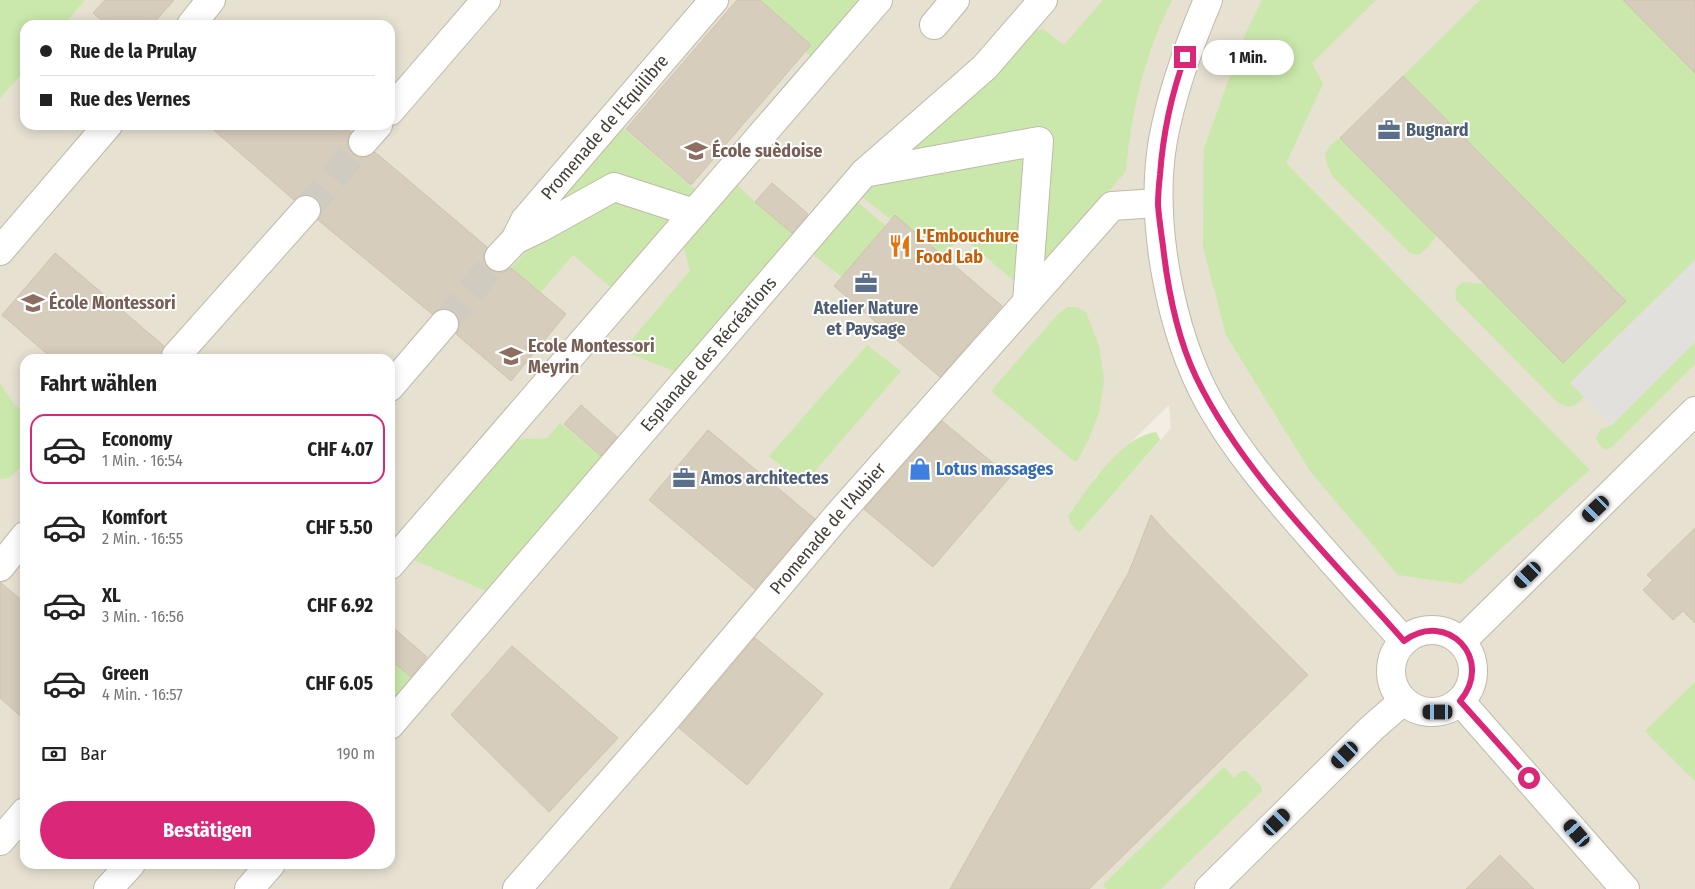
<!DOCTYPE html>
<html lang="de">
<head>
<meta charset="utf-8">
<style>
  :root { --surface:#fff; --page:#f6f6f6; --text:#222; --muted:#767676; --line:#e0e0e0; --accent:#db2777 }
  body { margin:0; font-family:"Fira Sans Condensed",sans-serif; background:var(--page); color:var(--text); height:100vh; display:flex; flex-direction:column; font-size:19px; white-space:nowrap }
  * { box-sizing:border-box; margin:0 }
  p { font-size:16px; color:var(--muted) }
  .icon { flex:none; width:28px; height:28px; fill:none; stroke:currentColor; stroke-width:2; stroke-linecap:round; stroke-linejoin:round }
  .map { position:relative; flex:1; overflow:hidden }
  .side { position:absolute; left:20px; top:354px; width:375px; height:515px; display:flex; flex-direction:column; background:var(--surface); border-radius:15px; box-shadow:0 2px 12px #0003 }
  .side>* { flex:none }
  .top-card { position:absolute; left:20px; top:20px; width:375px; height:110px; border-radius:15px; box-shadow:0 2px 12px #0003; display:grid; align-content:center; height:110px; padding:0 20px; background:var(--surface) }
  .end { position:absolute; width:22px; height:22px; margin:-11px; border:6px solid #db2777; background:#fff; box-shadow:0 0 0 2px #fff }
  .from { border-radius:50% }
  .bubble { position:absolute; height:35px; border-radius:18px; background:var(--surface); box-shadow:0 2px 12px #0003; font-size:16px; font-weight:700; line-height:35px; text-align:center }
  .car { position:absolute; width:15px; height:30px; margin:-15px -8px; border-radius:6px; box-shadow:0 0 4px 1px #0007; background:linear-gradient(#222 24%,#8ab4d8 0 40%,#222 0 76%,#8ab4d8 0 86%,#222 0) }
  .top-card b { display:flex; align-items:center; gap:18px; height:48px; font-size:19px }
  .top-card b+b { border-top:1px solid var(--line) }
  .top-card i { width:12px; height:12px; background:var(--text) }
  ul { padding:0; list-style:none }
  li { display:flex; align-items:center; gap:15px; height:70px; margin:0 10px 8px; padding:0 10px; border:2px solid transparent; border-radius:15px }
  li div { flex:1 }
  li b { display:block; font-size:19px }
  li em { font-style:normal; font-weight:700 }
  li.current { border-color:var(--accent) }
  li>.icon { width:45px; height:45px; stroke-width:1.5 }
  h2 { padding:0 20px; font-size:22px; line-height:60px }
  .pay { display:flex; align-items:center; gap:12px; height:55px; padding:0 20px; font-size:19px }
  .pay p { margin-inline-start:auto }
  .cta { display:flex; gap:10px; margin-top:auto; padding:10px 20px }
  .cta a { flex:1; height:58px; border-radius:30px; background:var(--accent); color:#fff; font-size:20px; font-weight:700; line-height:58px; text-align:center }
  .map>svg:first-child { display:block }
</style>
</head>
<body>
<div class="map">
<svg width="1695" height="889" viewBox="0 0 1695 889">
  <rect width="100%" height="100%" fill="#f2eee4"/>
  <path fill="#e6e1d1" fill-rule="evenodd" d="M85,0h1610v889h-1695v-790l25,-29v55h365v-100h-326zM25,359h365v505h-365zM1169,405l2,23 -92,105 -9,-10 26,-47z"/>
  <path fill="#cae8ab" d="M0,0h85l-21,25h-39v45l-25,29z
    M760,0h105l-51,59 -9,-7 7,-7z
    M1103,0h69c-27,53 -41,112 -46,171l-94,113 -13,1 -58,-49 -17,20 -49,-41 -4,5 -31,-25 167,-164 16,-2 21,16z
    M1262,0h114l-64,63 11,21 -37,79 304,307 -129,114 -63,-9 -88,-104 -84,-136 -23,-88 1,-99 41,-113z
    M1480,0h143l72,73v187l-124,123 13,14 -7,7 -8,3 -11,-4 -102,-103c-1,-10 -1,-14 9,-18l161,18 -223,-224z
    M617,123l82,70 -85,97 -41,-35 -33,38 -29,-25 33,-36 -11,-11z
    M1340,138l97,97 -7,10 -11,10 -9,-2 -76,-75 -7,-13 -2,-12 8,-10z
    M732,180l23,22 45,36 -118,136 -60,-23 68,-80 -8,-30z
    M855,200l31,26 -44,51 -32,-25z
    M1068,307h9l9,5 13,34 5,34 -5,33 -11,28 -11,20h-3l-83,-70 67,-77z
    M1695,342v22l-84,84 -6,2 -5,-4 -4,-8 5,-9 11,-4z
    M867,345l34,26 -97,113 -35,-28z
    M0,383l13,20 12,11v51l-17,13 -8,1z
    M560,423l48,39 -115,132 -86,-37 102,-117 38,-2z
    M1156,432l4,8 -81,93 -9,-10 -2,-7c19,-27 53,-80 88,-84z
    M390,659l22,18 1,-1 6,5 -29,34z
    M1695,682v99l-50,-50z
    M1224,767l10,11 7,-7h5l15,15 1,5 -101,98h-54l-4,-4z"/>
  <path fill="#e2e0dc" d="M1695,260v82l-83,83 -42,-42z"/>
  <path fill="#d7cdbc" stroke="#cfc3ac" d="M105,0h69l-22,25h-45l-14,-12z
    M737,0h23l51,45 -120,140 -65,-56z
    M1623,0h72v73z
    M1403,76l223,225 -63,62 -223,-225z
    M208,125h135l8,7 -3,6v8l5,8 6,3h9l7,-5 112,95 -3,7v7l5,8 7,3h7l8,-4 55,46 -55,67 -55,-47 3,-7v-8l-5,-7 -8,-3h-7l-7,5 -114,-94 3,-7v-7l-5,-8 -7,-3h-7l-8,5z
    M772,183l36,31 -16,19 -37,-31z
    M895,215l107,91 -62,71 -106,-91z
    M55,253l109,93 -3,6v7h-108l-51,-44z
    M581,405l36,32 -16,19 -37,-32z
    M942,421l68,56 -77,90 -69,-58z
    M708,430l107,89 -60,70 -106,-89z
    M1151,515l16,18 141,142 -219,214h-139l179,-317z
    M1695,528v95l-12,-12 -10,9 -30,-30 10,-10 -6,-5z
    M0,582l25,21v117l-25,-22z
    M390,625l37,32 -16,20 -21,-18z
    M755,638l68,56 -76,91 -68,-57z
    M512,646l106,92 -69,74 -98,-97z
    M1500,855l34,34h-68z"/>
  <g fill="none" stroke-linecap="round" stroke-linejoin="round">
    <path stroke="#cfcbc1" stroke-width="28" stroke-dasharray="28 14" stroke-linecap="butt" d="M306,210l57,-68
      M444,324l55,-67"/>
    <defs>
      <g id="minor">
        <path d="M1208,0c-19,45 -36,91 -45,140 -14,81 7,192 47,264 26,46 61,87 96,127 32,37 65,73 98,110"/>
        <path d="M191,25l20,-25"/>
        <path d="M934,25l21,-25"/>
        <path d="M390,111l96,-111"/>
        <path d="M363,142l15,-17"/>
        <path d="M864,173l175,-32 -12,161"/>
        <path d="M515,240l25,-12 74,-41 80,26"/>
        <path d="M0,251l108,-126"/>
        <path id="s1" d="M499,257l16,-17 10,-20 189,-220"/>
        <path d="M176,356l130,-146"/>
        <path d="M390,387l54,-63"/>
        <path d="M390,565l488,-565"/>
        <path d="M0,567l25,-31"/>
        <circle cx="1432" cy="671" r="41"/>
        <path d="M1461,642l234,-231"/>
        <path d="M1460,701l165,188"/>
        <path id="s2" d="M390,725l474,-552 121,-106 58,-67"/>
        <path d="M0,841l25,-29"/>
        <path d="M108,889l23,-25"/>
        <path d="M249,889l22,-25"/>
        <path id="s3" d="M517,889l149,-170 173,-205 273,-308 46,-3"/>
        <path d="M1209,889l163,-161 31,-27"/>
      </g>
    </defs>
    <use href="#minor" stroke="#c1b9a9" stroke-width="30"/>
    <use href="#minor" stroke="#fff" stroke-width="28"/>
  </g>
  <g fill="none" stroke-linecap="round" stroke-linejoin="round">
    <path stroke="#db2777" stroke-width="6" d="M1185,57c-14,38 -22,77 -25,118 -1,9 -2,20 -2,30 1,13 3,27 5,41 5,45 14,91 33,131 47,98 137,183 208,264 43,-32 91,18 56,60l69,77"/>
  </g>
  <defs>
    <symbol id="office-bare" viewBox="-9 -9 18 18"><path d="M-6-3h4V-5.5h4V-3h4V5H-6ZM-1-4.5V-3h2v-1.5ZM-6 0V1H6V0Z" fill="#5c6f8a" stroke="#fff" stroke-width="2.5" paint-order="stroke"/></symbol>
    <symbol id="school-bare" viewBox="-9 -9 18 18"><path d="M0-5L7-2L0 1L-7-2ZM-4 1L0 2.5L4 1V4Q0 6-4 4Z" fill="#8d6e63" stroke="#fff" stroke-width="2.5" paint-order="stroke"/></symbol>
    <symbol id="restaurant-bare" viewBox="-9 -9 18 18"><path d="M-5-6h1v4h1v-4h1v4h1v-4h1v5L-1.5 .5V6h-2V.5L-5-1ZM5-6V6H3V1.5H1.5Q1.5-4 5-6Z" fill="#e8710a" stroke="#fff" stroke-width="2.5" paint-order="stroke"/></symbol>
    <symbol id="shop-bare" viewBox="-9 -9 18 18"><path d="M-5-2.5h2.3a2.7 3.5 0 0 1 5.4 0H5L5.5 6h-11ZM-1.5-2.5h3a1.5 2.3 0 0 0-3 0Z" fill="#3f7fe0" stroke="#fff" stroke-width="2.5" paint-order="stroke"/></symbol>
  </defs>
  <g fill-rule="evenodd">
    <use href="#office-bare" x="1373" y="114" width="32" height="32"/>
    <use href="#school-bare" x="680" y="135" width="32" height="32"/>
    <use href="#restaurant-bare" x="884" y="230" width="32" height="32"/>
    <use href="#office-bare" x="850" y="267" width="32" height="32"/>
    <use href="#school-bare" x="17" y="287" width="32" height="32"/>
    <use href="#school-bare" x="495" y="340" width="32" height="32"/>
    <use href="#shop-bare" x="904" y="453" width="32" height="32"/>
    <use href="#office-bare" x="668" y="462" width="32" height="32"/>
  </g>
  <g text-anchor="middle" stroke-width="4" stroke-linejoin="round" paint-order="stroke">
    <g font-size="18" fill="#443e34" stroke="#fff">
      <text dy="6" stroke="none"><textPath href="#s1" startOffset="168">Promenade de l'Equilibre</textPath></text>
      <text dy="6" stroke="none"><textPath href="#s2" startOffset="489">Esplanade des Récréations</textPath></text>
      <text dy="6" stroke="none"><textPath href="#s3" startOffset="476">Promenade de l'Aubier</textPath></text>
    </g>
    <g font-size="18" font-weight="bold" fill="#4e5e75" stroke="#fff" text-anchor="start">
      <text x="1406" y="136">Bugnard</text>
      <text x="866" y="314" text-anchor="middle">Atelier Nature<tspan x="866" dy="21">et Paysage</tspan></text>
      <text x="701" y="484">Amos architectes</text>
    </g>
    <g font-size="18" font-weight="bold" fill="#785e54" stroke="#fff" text-anchor="start">
      <text x="712" y="157">École suèdoise</text>
      <text x="49" y="309">École Montessori</text>
      <text x="528" y="352">Ecole Montessori<tspan x="528" dy="21">Meyrin</tspan></text>
    </g>
    <g font-size="18" font-weight="bold" fill="#c56008" stroke="#fff" text-anchor="start">
      <text x="916" y="242">L'Embouchure<tspan x="916" dy="21">Food Lab</tspan></text>
    </g>
    <g font-size="18" font-weight="bold" fill="#366cbe" stroke="#fff" text-anchor="start">
      <text x="936" y="475">Lotus massages</text>
    </g>
  </g>
</svg>
<i class="end from" style="left:1529px;top:778px"></i>
<i class="end" style="left:1185px;top:57px"></i>
<div class="bubble" style="left:1202px;top:40px;width:92px">1 Min.</div>
<i class="car" style="left:1596px;top:509px;rotate:226deg"></i>
<i class="car" style="left:1528px;top:575px;rotate:226deg"></i>
<i class="car" style="left:1438px;top:712px;rotate:270deg"></i>
<i class="car" style="left:1345px;top:755px;rotate:225deg"></i>
<i class="car" style="left:1277px;top:822px;rotate:45deg"></i>
<i class="car" style="left:1577px;top:833px;rotate:319deg"></i>
<div class="top-card">
<b><i class="from"></i>Rue de la Prulay</b>
<b><i></i>Rue des Vernes</b>
</div>
<section class="side">
<h2>Fahrt wählen</h2>
<ul>
<li class="current"><svg class="icon" aria-label="car" viewBox="0 0 24 24"><path d="M5 17H2v-5l4-1 3-4h7l3 4 3 1v5h-3M9 17h6M6 11h13"/><circle cx="7" cy="17" r="2"/><circle cx="17" cy="17" r="2"/></svg><div><b>Economy</b><p>1 Min. · 16:54</p></div><em>CHF 4.07</em></li>
<li><svg class="icon" aria-label="car" viewBox="0 0 24 24"><path d="M5 17H2v-5l4-1 3-4h7l3 4 3 1v5h-3M9 17h6M6 11h13"/><circle cx="7" cy="17" r="2"/><circle cx="17" cy="17" r="2"/></svg><div><b>Komfort</b><p>2 Min. · 16:55</p></div><em>CHF 5.50</em></li>
<li><svg class="icon" aria-label="car" viewBox="0 0 24 24"><path d="M5 17H2v-5l4-1 3-4h7l3 4 3 1v5h-3M9 17h6M6 11h13"/><circle cx="7" cy="17" r="2"/><circle cx="17" cy="17" r="2"/></svg><div><b>XL</b><p>3 Min. · 16:56</p></div><em>CHF 6.92</em></li>
<li><svg class="icon" aria-label="car" viewBox="0 0 24 24"><path d="M5 17H2v-5l4-1 3-4h7l3 4 3 1v5h-3M9 17h6M6 11h13"/><circle cx="7" cy="17" r="2"/><circle cx="17" cy="17" r="2"/></svg><div><b>Green</b><p>4 Min. · 16:57</p></div><em>CHF 6.05</em></li>
</ul>
<div class="pay"><svg class="icon" aria-label="cash" viewBox="0 0 24 24"><path d="M3 7h18v10H3z"/><circle cx="12" cy="12" r="2"/></svg>Bar<p>190 m</p></div>
<div class="cta"><a>Bestätigen</a></div>
</section>
</div>
</body>
</html>
